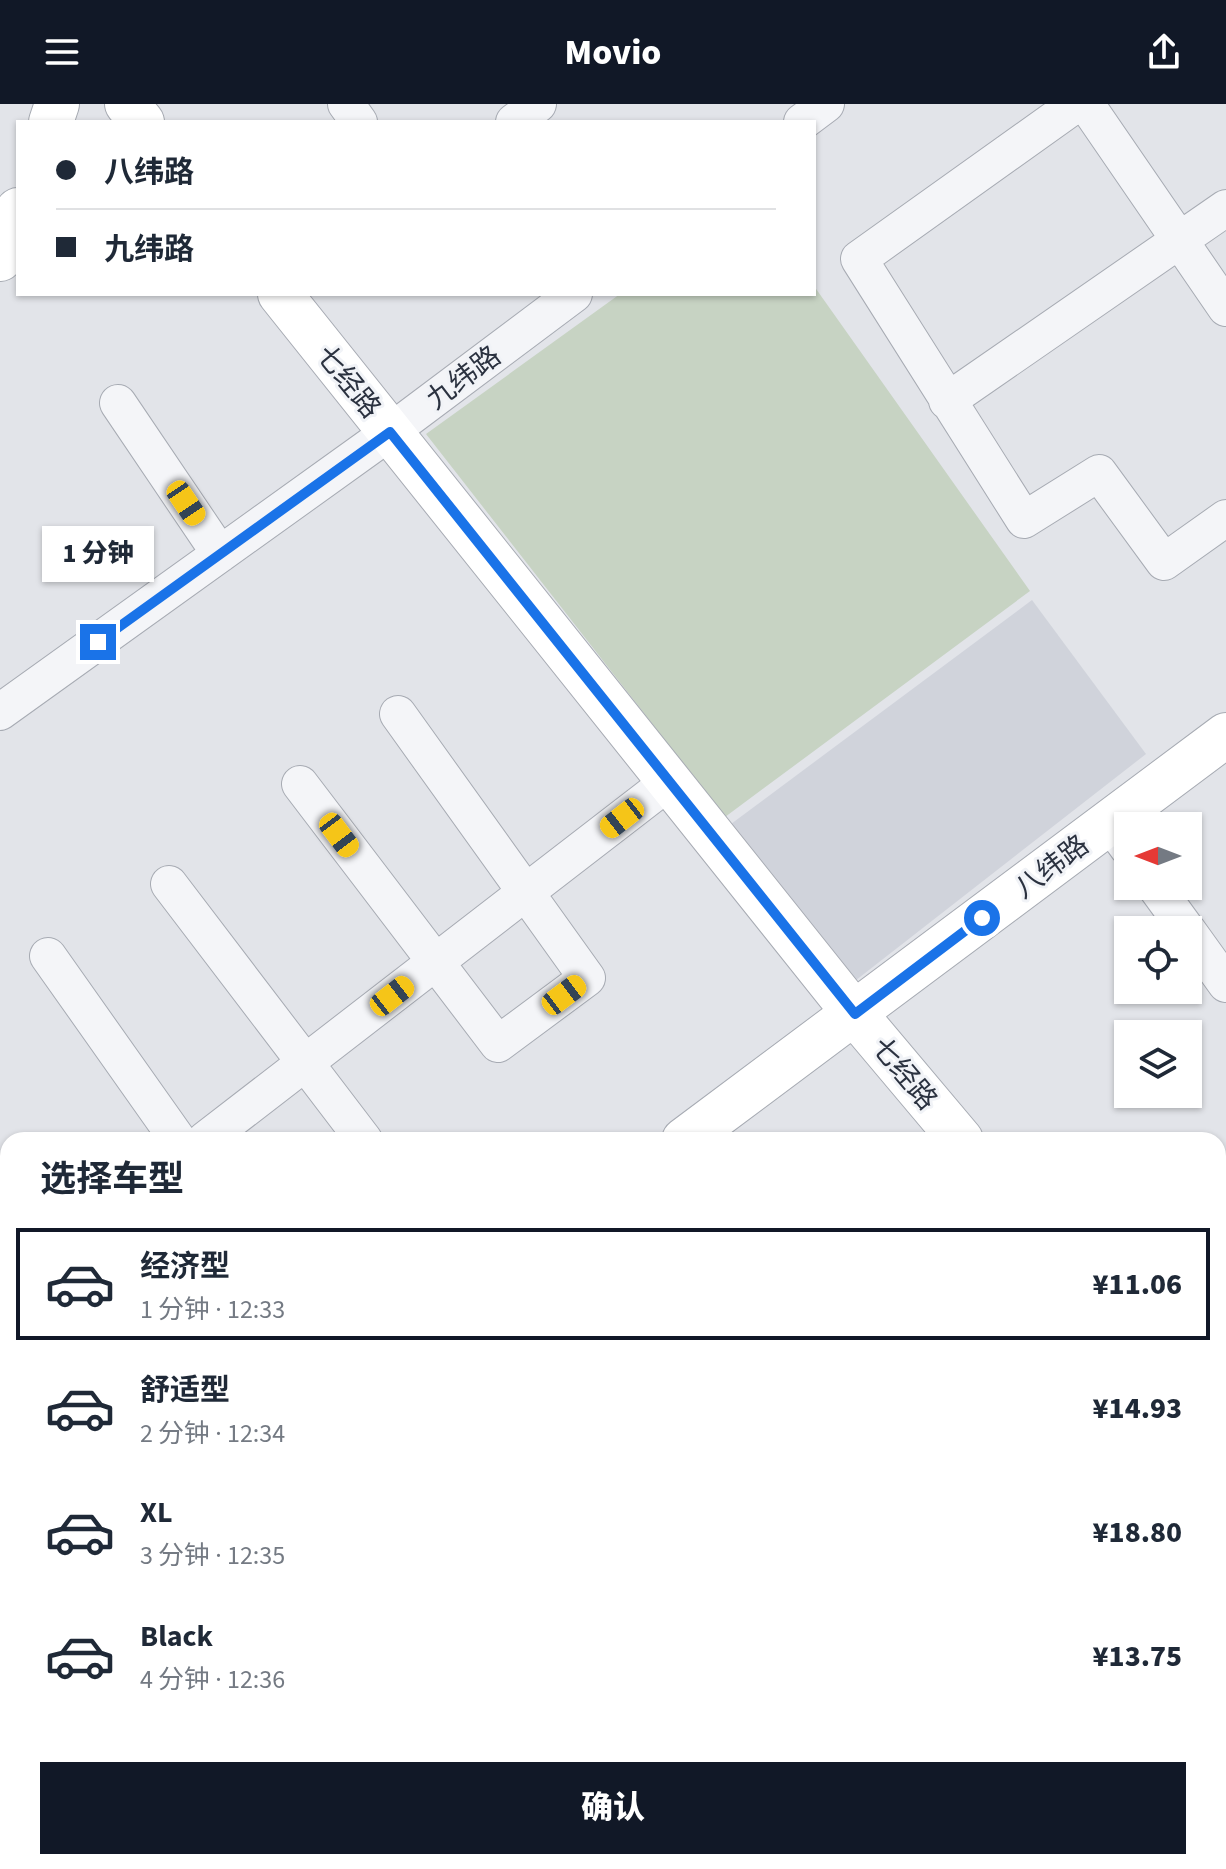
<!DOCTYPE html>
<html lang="zh">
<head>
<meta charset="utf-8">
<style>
  :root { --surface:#fff; --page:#f2f2f3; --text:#1f2937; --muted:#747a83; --line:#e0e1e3; --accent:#111827 }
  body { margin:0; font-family:"Source Sans 3","Noto Sans SC",sans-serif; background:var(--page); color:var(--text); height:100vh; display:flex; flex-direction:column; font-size:30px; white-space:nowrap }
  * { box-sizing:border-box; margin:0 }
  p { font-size:26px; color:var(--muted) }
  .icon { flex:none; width:44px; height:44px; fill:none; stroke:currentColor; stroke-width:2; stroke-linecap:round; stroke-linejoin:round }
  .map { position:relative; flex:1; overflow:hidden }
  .drawer { position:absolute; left:0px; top:1028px; width:1226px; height:738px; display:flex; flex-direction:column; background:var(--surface); border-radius:24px 24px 0 0; box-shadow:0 2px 6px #0004 }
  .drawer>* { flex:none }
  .guide { position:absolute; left:16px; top:16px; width:800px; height:176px; border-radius:0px; box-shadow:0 2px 6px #0004; display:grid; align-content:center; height:176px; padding:0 40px; background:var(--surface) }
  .needle { width:52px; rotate:270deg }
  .tools { position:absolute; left:1114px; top:708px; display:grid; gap:16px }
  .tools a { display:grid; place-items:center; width:88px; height:88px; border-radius:0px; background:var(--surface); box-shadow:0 2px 6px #0004; font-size:40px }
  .end { position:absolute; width:36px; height:36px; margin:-18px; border:10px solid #1a73e8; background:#fff; box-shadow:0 0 0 4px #fff }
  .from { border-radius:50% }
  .bubble { position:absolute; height:56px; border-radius:0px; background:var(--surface); box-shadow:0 2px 6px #0004; font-size:26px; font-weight:800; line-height:56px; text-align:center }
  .car { position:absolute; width:24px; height:48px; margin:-24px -12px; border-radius:10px; box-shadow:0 0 6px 2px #0007; background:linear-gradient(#f5c518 24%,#345 0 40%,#f5c518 0 76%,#345 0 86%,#f5c518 0) }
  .guide b { display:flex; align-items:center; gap:28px; height:76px; font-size:30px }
  .guide b+b { border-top:2px solid var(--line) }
  .guide i { width:20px; height:20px; background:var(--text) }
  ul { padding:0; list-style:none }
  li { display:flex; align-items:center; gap:24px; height:112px; margin:0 16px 12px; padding:0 24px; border:4px solid transparent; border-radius:0px }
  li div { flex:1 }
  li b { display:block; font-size:30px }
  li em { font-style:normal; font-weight:800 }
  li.selected { border-color:var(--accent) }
  li>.icon { width:72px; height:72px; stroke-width:1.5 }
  h2 { padding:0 40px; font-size:36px; line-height:96px }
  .cta { display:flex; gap:16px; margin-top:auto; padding:16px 40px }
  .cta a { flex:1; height:92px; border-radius:0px; background:var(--accent); color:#fff; font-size:32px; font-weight:800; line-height:92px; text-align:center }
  header { display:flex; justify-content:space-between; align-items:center; height:104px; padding:0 40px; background:var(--accent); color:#fff; font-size:36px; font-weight:800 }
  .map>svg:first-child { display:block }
</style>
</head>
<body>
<header><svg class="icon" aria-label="menu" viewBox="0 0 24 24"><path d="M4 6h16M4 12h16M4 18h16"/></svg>Movio<svg class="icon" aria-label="share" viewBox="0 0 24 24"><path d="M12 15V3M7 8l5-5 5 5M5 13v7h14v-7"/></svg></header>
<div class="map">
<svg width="1226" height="1765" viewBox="0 0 1226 1765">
  <rect width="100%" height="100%" fill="#e2e4e9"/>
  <path fill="#d0d3db" d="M1032,496l114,154 -295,230 -120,-160z"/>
  <path fill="#c7d3c3" d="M814,182l216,305 -305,226 -299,-383 194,-140h194z"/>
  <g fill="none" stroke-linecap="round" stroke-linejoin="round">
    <defs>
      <path id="street" d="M346,0l13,18
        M1076,0l-217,155 165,261 75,-47 65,89 62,-44
        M1086,0l140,204
        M514,18l24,-18
        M802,18l24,-18
        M947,297l279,-193
        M118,299l102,151
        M0,608l390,-280 184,-138
        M300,680l198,260 89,-66 -189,-264
        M1109,718l19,26
        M169,780l195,256
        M1155,782l32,44
        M1188,827l38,53
        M48,852l130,184
        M205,1036l465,-359
        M0,1195l8,-7
        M0,1223l8,11
        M0,1335l8,-6
        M1218,1752l8,12
        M559,1765l9,-7"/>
      <path id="secondary" d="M127,0l15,18
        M51,18l6,-18
        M0,155l18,-49
        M280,190l575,720 106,126
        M684,1036l542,-405
        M1218,1347l8,10
        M1218,1481l8,-6
        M1218,1530l8,-6
        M0,1552l8,-6
        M0,1764l1,1
        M850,1765l9,-7
        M916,1765l9,-7"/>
    </defs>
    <use href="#street" stroke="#a7abb3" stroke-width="38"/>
    <use href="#secondary" stroke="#a7abb3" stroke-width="46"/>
    <use href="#street" stroke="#f4f5f8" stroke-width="36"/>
    <use href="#secondary" stroke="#fff" stroke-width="44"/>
  </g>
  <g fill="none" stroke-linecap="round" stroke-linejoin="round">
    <path stroke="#1a73e8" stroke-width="10" d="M98,538l292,-210 465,582 127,-96"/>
  </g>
  <g text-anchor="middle" stroke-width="6" stroke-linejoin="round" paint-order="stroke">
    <g font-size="28" fill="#2b3240" stroke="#f1f3f7">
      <text transform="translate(463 273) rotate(-37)" y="10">九纬路</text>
      <text transform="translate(349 277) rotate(51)" y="10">七经路</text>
      <text transform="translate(1051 762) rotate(-37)" y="10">八纬路</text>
      <text transform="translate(905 969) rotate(50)" y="10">七经路</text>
    </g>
  </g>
</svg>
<div class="tools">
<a><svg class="needle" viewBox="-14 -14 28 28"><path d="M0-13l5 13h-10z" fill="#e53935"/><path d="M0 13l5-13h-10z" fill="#747a83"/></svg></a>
<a><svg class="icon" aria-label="locate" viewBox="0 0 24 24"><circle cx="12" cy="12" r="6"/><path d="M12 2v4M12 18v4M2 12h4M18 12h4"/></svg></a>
<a><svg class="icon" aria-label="layers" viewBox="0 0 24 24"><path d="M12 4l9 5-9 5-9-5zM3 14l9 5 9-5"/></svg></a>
</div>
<i class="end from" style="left:982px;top:814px"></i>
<i class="end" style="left:98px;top:538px"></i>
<div class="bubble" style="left:42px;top:422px;width:112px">1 分钟</div>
<i class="car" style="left:186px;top:399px;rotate:146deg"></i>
<i class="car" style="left:622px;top:714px;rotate:232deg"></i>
<i class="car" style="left:339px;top:731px;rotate:143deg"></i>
<i class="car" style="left:564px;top:891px;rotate:53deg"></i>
<i class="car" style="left:392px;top:892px;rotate:52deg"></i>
<div class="guide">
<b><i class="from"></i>八纬路</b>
<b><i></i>九纬路</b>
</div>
<section class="drawer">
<h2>选择车型</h2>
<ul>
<li class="selected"><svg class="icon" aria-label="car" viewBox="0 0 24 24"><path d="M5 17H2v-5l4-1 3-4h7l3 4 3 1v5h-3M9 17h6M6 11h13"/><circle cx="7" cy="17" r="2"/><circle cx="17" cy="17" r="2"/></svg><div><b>经济型</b><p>1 分钟 · 12:33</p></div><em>¥11.06</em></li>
<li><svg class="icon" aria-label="car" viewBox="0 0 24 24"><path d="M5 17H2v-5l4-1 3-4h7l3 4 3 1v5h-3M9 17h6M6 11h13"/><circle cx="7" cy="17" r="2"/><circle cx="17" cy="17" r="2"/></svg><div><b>舒适型</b><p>2 分钟 · 12:34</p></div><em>¥14.93</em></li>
<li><svg class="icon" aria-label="car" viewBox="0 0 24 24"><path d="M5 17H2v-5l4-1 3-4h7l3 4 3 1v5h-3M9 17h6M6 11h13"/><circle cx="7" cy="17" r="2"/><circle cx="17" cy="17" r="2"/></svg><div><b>XL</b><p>3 分钟 · 12:35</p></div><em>¥18.80</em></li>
<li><svg class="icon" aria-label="car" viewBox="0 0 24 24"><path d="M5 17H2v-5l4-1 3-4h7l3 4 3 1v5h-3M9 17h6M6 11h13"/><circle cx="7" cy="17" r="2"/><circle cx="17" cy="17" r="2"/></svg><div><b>Black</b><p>4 分钟 · 12:36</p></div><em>¥13.75</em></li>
</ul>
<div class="cta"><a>确认</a></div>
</section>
</div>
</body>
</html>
